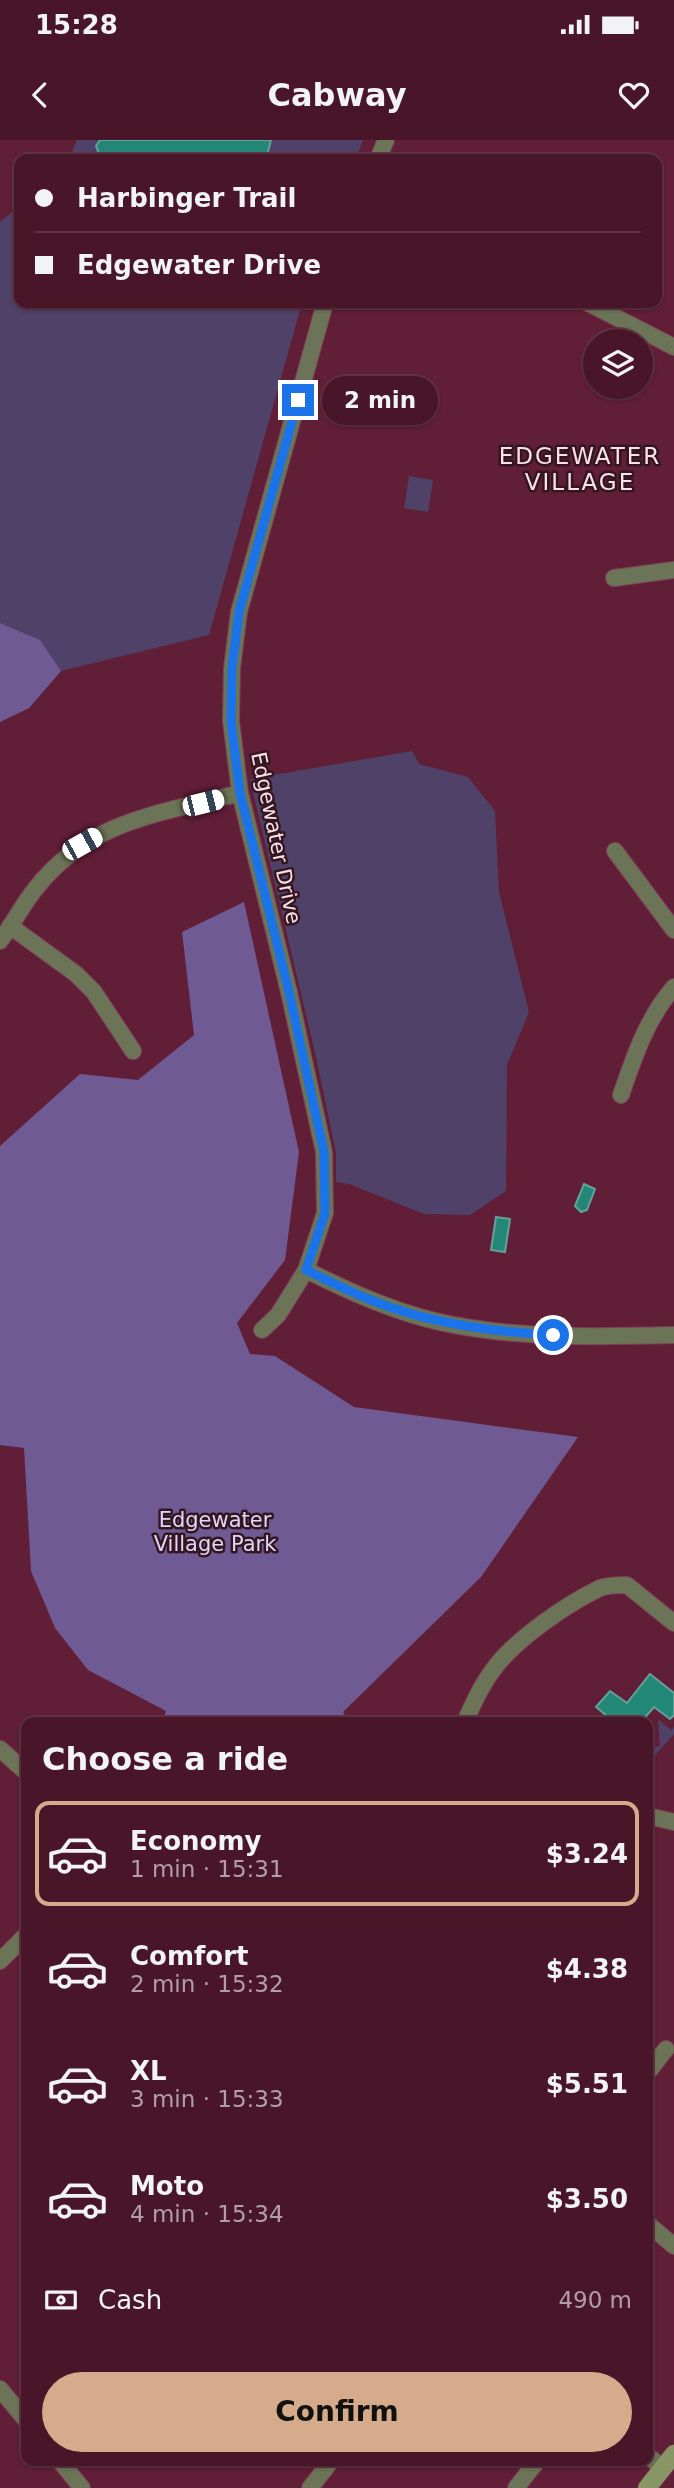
<!DOCTYPE html>
<html lang="en">
<head>
<meta charset="utf-8">
<style>
  :root { --surface:#491629; --page:#532335; --text:#f1f3f6; --muted:#b19fa8; --line:#613546; --accent:#d6ab8b }
  body { margin:0; font-family:"DejaVu Sans",sans-serif; background:var(--page); color:var(--text); height:100vh; display:flex; flex-direction:column; font-size:26px; white-space:nowrap }
  * { box-sizing:border-box; margin:0 }
  p { font-size:23px; color:var(--muted) }
  .icon { flex:none; width:38px; height:38px; fill:none; stroke:currentColor; stroke-width:2; stroke-linecap:round; stroke-linejoin:round }
  .map { position:relative; flex:1; overflow:hidden }
  .sheet { position:absolute; left:21px; top:1577px; width:632px; height:749px; display:flex; flex-direction:column; background:var(--surface); border-radius:14px; box-shadow:0 2px 5px #0004,0 0 0 2px var(--line) }
  .sheet>* { flex:none }
  .banner { position:absolute; left:14px; top:14px; width:648px; height:154px; border-radius:14px; box-shadow:0 2px 5px #0004,0 0 0 2px var(--line); display:grid; align-content:center; height:154px; padding:0 21px; background:var(--surface) }
  .buttons { position:absolute; left:583px; top:189px; display:grid; gap:14px }
  .buttons a { display:grid; place-items:center; width:70px; height:70px; border-radius:50%; background:var(--surface); box-shadow:0 2px 5px #0004,0 0 0 2px var(--line); font-size:35px }
  .end { position:absolute; width:32px; height:32px; margin:-16px; border:9px solid #1a73e8; background:#fff; box-shadow:0 0 0 4px #fff }
  .from { border-radius:50% }
  .bubble { position:absolute; height:49px; border-radius:24px; background:var(--surface); box-shadow:0 2px 5px #0004,0 0 0 2px var(--line); font-size:23px; font-weight:800; line-height:49px; text-align:center }
  .car { position:absolute; width:21px; height:42px; margin:-21px -10px; border-radius:9px; box-shadow:0 0 5px 2px #0007; background:linear-gradient(#fff 24%,#345 0 40%,#fff 0 76%,#345 0 86%,#fff 0) }
  .banner b { display:flex; align-items:center; gap:24px; height:66px; font-size:26px }
  .banner b+b { border-top:2px solid var(--line) }
  .banner i { width:18px; height:18px; background:var(--text) }
  ul { padding:0; list-style:none }
  li { display:flex; align-items:center; gap:21px; height:105px; margin:0 14px 10px; padding:0 7px; border:4px solid transparent; border-radius:14px }
  li div { flex:1 }
  li b { display:block; font-size:26px }
  li em { font-style:normal; font-weight:800 }
  li.current { border-color:var(--accent) }
  li>.icon { width:63px; height:63px; stroke-width:1.5 }
  h2 { padding:0 21px; font-size:32px; line-height:84px }
  .pay { display:flex; align-items:center; gap:18px; height:77px; padding:0 21px; font-size:26px }
  .pay p { margin-inline-start:auto }
  .primary-button { display:flex; gap:14px; margin-top:auto; padding:14px 21px }
  .primary-button a { flex:1; height:80px; border-radius:42px; background:var(--accent); color:#111; font-size:28px; font-weight:800; line-height:80px; text-align:center }
  .status { display:flex; justify-content:space-between; align-items:center; height:49px; padding:0 35px; background:var(--surface); direction:ltr }
  .status svg { height:19px; fill:currentColor }
  header { display:flex; justify-content:space-between; align-items:center; height:91px; padding:0 21px; background:var(--surface); font-size:32px; font-weight:800 }
  .map>svg:first-child { display:block }
</style>
</head>
<body>
<div class="status"><b>15:28</b><svg viewBox="0 0 49 12"><path d="M0 12V9h3v3zM5 12V6h3v6zM10 12V3h3v9zM15 12V0h3v12zM26 1h20v11H26zM47 4h2v5h-2z"/></svg></div>
<header><svg class="icon" aria-label="back" viewBox="0 0 24 24"><path d="M15 5l-7 7 7 7"/></svg>Cabway<svg class="icon" aria-label="heart" viewBox="0 0 24 24"><path d="M12 20l-8-8c-3-5 5-10 8-4 3-6 11-1 8 4z"/></svg></header>
<div class="map">
<svg width="674" height="2348" viewBox="0 0 674 2348">
  <rect width="100%" height="100%" fill="#611e37"/>
  <path fill="#4f4167" d="M77,0h286l-7,19h-287z
    M19,66v97h283l-93,332 -148,36 -32,37 -29,14v-500z
    M409,336l24,4 -5,32 -24,-4z
    M412,611l7,13 49,13 27,34 4,81 30,120 -22,53 -1,126 -36,24 -46,-1 -75,-30 -13,-2v-29l-20,-96 -66,-278z
    M659,1580l12,10 3,-3v7l-26,29v-15l12,-2 -2,-25z"/>
  <path fill="#6f5a94" d="M0,483l40,17 21,31 -32,37 -29,14z
    M244,762l55,250 -14,108 -48,63 13,31 25,2 79,51 224,30 -97,140 -138,135 6,10h-187l4,-11 -78,-41 -33,-42 -24,-57 -7,-123 -24,-3v-299l80,-72 58,6 56,-45 -12,-103z"/>
  <path fill="#238778" stroke="#64a299" stroke-width="2" d="M100,0h171l-5,19h-165l-5,-13z
    M584,1044l11,5 -8,21 -6,2 -6,-6z
    M496,1077l14,2 -5,33 -14,-2z
    M650,1534l24,19v22l-4,4 -16,-12 -13,15h-27l-18,-15 14,-16 17,12z"/>
  <g fill="none" stroke-linecap="round" stroke-linejoin="round">
    <defs>
      <path id="street" d="M378,19l8,-19
        M588,163l86,44
        M614,438l60,-8
        M615,711l59,79
        M10,786l66,48 18,18 39,59
        M0,801c13,-17 23,-37 36,-53 55,-69 124,-74 204,-95
        M621,955c13,-38 26,-77 53,-108
        M306,1130c42,21 84,40 129,51 77,18 160,16 239,14
        M262,1190l16,-15 28,-45 19,-57 -1,-61 -35,-160 -49,-199 -9,-72 1,-53 7,-56 86,-309
        M465,1582c8,-18 16,-36 28,-52 21,-30 74,-66 107,-82 8,-3 18,-3 27,-3l47,38
        M0,1609l26,23
        M648,1676l26,6
        M0,1821l26,-26
        M648,1932l18,-23
        M648,2084l26,22
        M0,2249l26,31
        M648,2316l15,12
        M59,2320l23,28
        M310,2348l22,-28
        M516,2348l22,-28"/>
      <path id="secondary" d="M647,2348l27,-34"/>
    </defs>
    <use href="#street" stroke="#7d4157" stroke-width="18"/>
    <use href="#secondary" stroke="#7d4157" stroke-width="19"/>
    <use href="#street" stroke="#6c7457" stroke-width="16"/>
    <use href="#secondary" stroke="#889565" stroke-width="18"/>
  </g>
  <g fill="none" stroke-linecap="round" stroke-linejoin="round">
    <path stroke="#1a73e8" stroke-width="9" d="M298,260l-59,212 -7,56 -1,53 9,72 49,199 35,160 1,61 -19,57c23,11 46,23 70,32 56,22 117,30 177,33"/>
  </g>
  <g text-anchor="middle" stroke-width="5" stroke-linejoin="round" paint-order="stroke">
    <g font-size="21" fill="#fae0e7" stroke="#341620">
      <text transform="translate(276 698) rotate(78)" y="7">Edgewater Drive</text>
    </g>
    <g font-size="21" fill="#e0d5f8" stroke="#341620">
      <text x="215" y="1387">Edgewater<tspan x="215" dy="24">Village Park</tspan></text>
    </g>
    <g font-size="23" letter-spacing="2" fill="#fae0e7" stroke="#341620">
      <text x="580" y="324">EDGEWATER<tspan x="580" dy="26">VILLAGE</tspan></text>
    </g>
  </g>
</svg>
<div class="buttons">
<a><svg class="icon" aria-label="layers" viewBox="0 0 24 24"><path d="M12 4l9 5-9 5-9-5zM3 14l9 5 9-5"/></svg></a>
</div>
<i class="end from" style="left:553px;top:1195px"></i>
<i class="end" style="left:298px;top:260px"></i>
<div class="bubble" style="left:322px;top:236px;width:116px">2 min</div>
<i class="car" style="left:203px;top:663px;rotate:76deg"></i>
<i class="car" style="left:82px;top:704px;rotate:61deg"></i>
<div class="banner">
<b><i class="from"></i>Harbinger Trail</b>
<b><i></i>Edgewater Drive</b>
</div>
<section class="sheet">
<h2>Choose a ride</h2>
<ul>
<li class="current"><svg class="icon" aria-label="car" viewBox="0 0 24 24"><path d="M5 17H2v-5l4-1 3-4h7l3 4 3 1v5h-3M9 17h6M6 11h13"/><circle cx="7" cy="17" r="2"/><circle cx="17" cy="17" r="2"/></svg><div><b>Economy</b><p>1 min · 15:31</p></div><em>$3.24</em></li>
<li><svg class="icon" aria-label="car" viewBox="0 0 24 24"><path d="M5 17H2v-5l4-1 3-4h7l3 4 3 1v5h-3M9 17h6M6 11h13"/><circle cx="7" cy="17" r="2"/><circle cx="17" cy="17" r="2"/></svg><div><b>Comfort</b><p>2 min · 15:32</p></div><em>$4.38</em></li>
<li><svg class="icon" aria-label="car" viewBox="0 0 24 24"><path d="M5 17H2v-5l4-1 3-4h7l3 4 3 1v5h-3M9 17h6M6 11h13"/><circle cx="7" cy="17" r="2"/><circle cx="17" cy="17" r="2"/></svg><div><b>XL</b><p>3 min · 15:33</p></div><em>$5.51</em></li>
<li><svg class="icon" aria-label="car" viewBox="0 0 24 24"><path d="M5 17H2v-5l4-1 3-4h7l3 4 3 1v5h-3M9 17h6M6 11h13"/><circle cx="7" cy="17" r="2"/><circle cx="17" cy="17" r="2"/></svg><div><b>Moto</b><p>4 min · 15:34</p></div><em>$3.50</em></li>
</ul>
<div class="pay"><svg class="icon" aria-label="cash" viewBox="0 0 24 24"><path d="M3 7h18v10H3z"/><circle cx="12" cy="12" r="2"/></svg>Cash<p>490 m</p></div>
<div class="primary-button"><a>Confirm</a></div>
</section>
</div>
</body>
</html>
